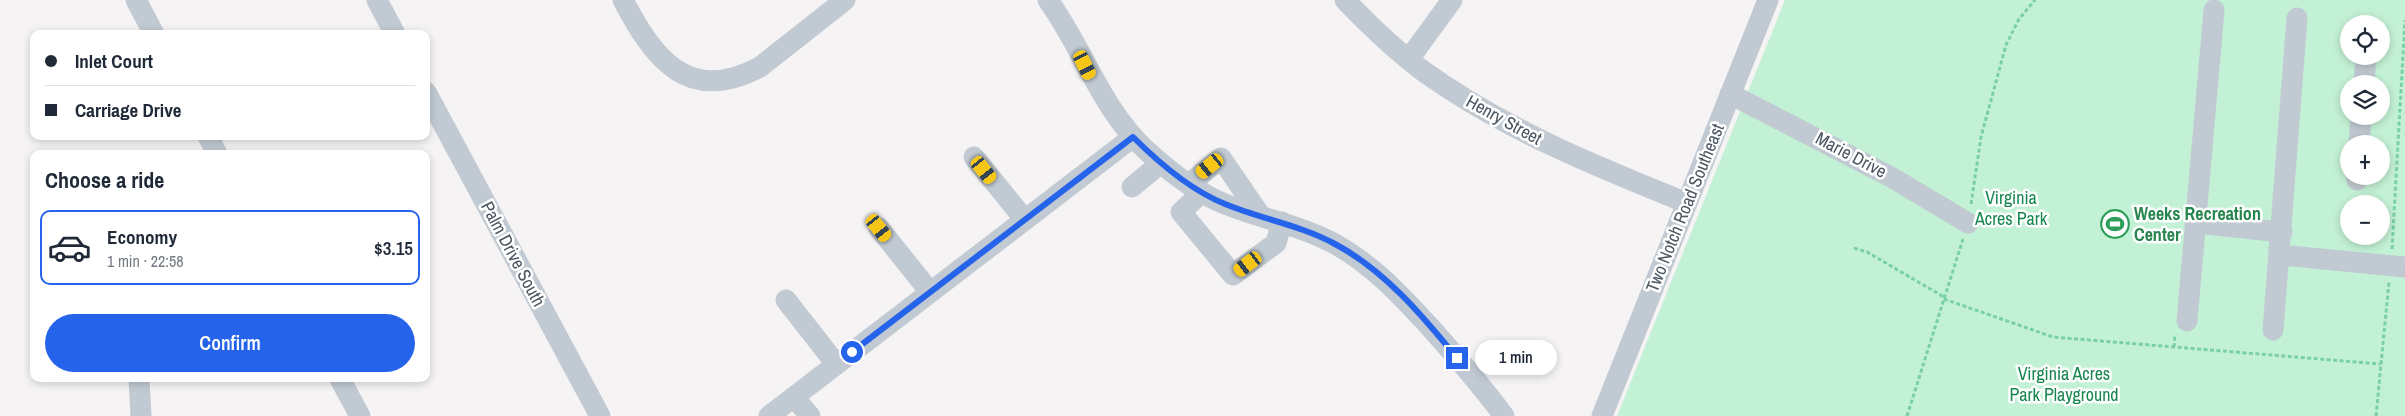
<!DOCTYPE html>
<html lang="en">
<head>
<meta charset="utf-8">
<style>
  :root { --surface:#fff; --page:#f2f2f3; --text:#1f2937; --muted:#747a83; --line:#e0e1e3; --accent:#2563eb }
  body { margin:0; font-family:"Archivo Narrow",sans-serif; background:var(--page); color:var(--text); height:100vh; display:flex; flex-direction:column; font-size:19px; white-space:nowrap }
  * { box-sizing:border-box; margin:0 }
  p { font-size:16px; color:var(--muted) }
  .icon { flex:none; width:28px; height:28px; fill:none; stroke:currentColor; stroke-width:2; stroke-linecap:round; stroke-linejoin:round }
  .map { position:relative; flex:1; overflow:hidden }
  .sheet { position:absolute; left:30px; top:150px; width:400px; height:232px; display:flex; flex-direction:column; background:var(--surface); border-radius:10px; box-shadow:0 2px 8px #0003 }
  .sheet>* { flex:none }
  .banner { position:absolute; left:30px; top:30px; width:400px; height:110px; border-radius:10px; box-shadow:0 2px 8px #0003; display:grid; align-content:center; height:110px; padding:0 15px; background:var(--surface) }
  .tools { position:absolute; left:2340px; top:15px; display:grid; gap:10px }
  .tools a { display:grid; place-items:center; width:50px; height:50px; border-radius:50%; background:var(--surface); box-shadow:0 2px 8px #0003; font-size:25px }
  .end { position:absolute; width:22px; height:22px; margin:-11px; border:6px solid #2563eb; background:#fff; box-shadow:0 0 0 2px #fff }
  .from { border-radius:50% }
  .bubble { position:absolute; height:35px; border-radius:18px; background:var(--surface); box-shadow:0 2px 8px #0003; font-size:16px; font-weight:600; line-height:35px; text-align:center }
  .car { position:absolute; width:15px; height:30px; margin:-15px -8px; border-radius:6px; box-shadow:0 0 4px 1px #0007; background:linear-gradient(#f5c518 24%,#345 0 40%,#f5c518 0 76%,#345 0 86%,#f5c518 0) }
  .banner b { display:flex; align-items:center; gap:18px; height:48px; font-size:19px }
  .banner b+b { border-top:1px solid var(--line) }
  .banner i { width:12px; height:12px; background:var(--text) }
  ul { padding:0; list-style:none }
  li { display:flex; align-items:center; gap:15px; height:75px; margin:0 10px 8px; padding:0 5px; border:2px solid transparent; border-radius:10px }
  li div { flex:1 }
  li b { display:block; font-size:19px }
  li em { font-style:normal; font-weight:600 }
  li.current { border-color:var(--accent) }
  li>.icon { width:45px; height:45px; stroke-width:1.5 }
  h2 { padding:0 15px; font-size:22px; line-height:60px }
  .cta { display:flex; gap:10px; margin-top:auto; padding:10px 15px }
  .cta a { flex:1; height:58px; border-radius:30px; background:var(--accent); color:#fff; font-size:20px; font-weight:600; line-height:58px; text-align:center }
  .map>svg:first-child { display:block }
</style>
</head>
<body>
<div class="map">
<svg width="2405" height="416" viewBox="0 0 2405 416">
  <rect width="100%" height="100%" fill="#f5f3f3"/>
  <path fill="#c3f1d5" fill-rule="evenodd" d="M1785,0h620v416h-788zM2349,24h32v32h-32zM2349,84h32v32h-32zM2349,144h32v32h-32zM2349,204h32v32h-32z"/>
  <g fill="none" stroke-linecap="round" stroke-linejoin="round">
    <path stroke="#7ad0a6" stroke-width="3" stroke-dasharray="4 2.5" stroke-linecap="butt" d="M1971,204l10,-67 25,-92 13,-26 16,-19
      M1854,248l13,4 77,45
      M2392,249l13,-229
      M1944,299l109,38 327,27
      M2174,347l1,-13
      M1907,416l56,-177
      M2376,416l13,-134"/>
    <path stroke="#c1cad2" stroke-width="21" d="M136,0l18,34
      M377,0l18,34
      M623,0c31,59 65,105 137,67l85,-67
      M1048,0c36,50 53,109 99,151 23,21 50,42 78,53 37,15 75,21 110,40 38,21 65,51 94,82 26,29 52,59 75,90
      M1345,0c24,25 50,50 78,71 81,58 172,95 264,132
      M1409,59l43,-59
      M2364,84l2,-28
      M426,92l174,324
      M1730,94l161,83 77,46
      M208,136l9,18
      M2359,144l2,-28
      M974,157l51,63
      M2357,180v-4
      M1189,184l32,-26 39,57
      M1132,187l29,-24
      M1202,192l-21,20 52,63 43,-32 6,-21
      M2195,223l87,9
      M879,228l51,64
      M2280,255l125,12
      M786,300l50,64
      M2187,321l27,-311
      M2273,330l24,-312
      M139,379l2,37
      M340,379l20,37
      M794,397l16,19
      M769,416l364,-279
      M1602,416l166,-416"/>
  </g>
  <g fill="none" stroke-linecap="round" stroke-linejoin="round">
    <path stroke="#2563eb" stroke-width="6" d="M852,352l281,-215c26,26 57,53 92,67 36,15 75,21 110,40 49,26 87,71 122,114"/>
  </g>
  <defs>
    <symbol id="stadium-ring" viewBox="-11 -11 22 22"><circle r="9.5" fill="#fff" stroke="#2e9e5b" stroke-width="1.5"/><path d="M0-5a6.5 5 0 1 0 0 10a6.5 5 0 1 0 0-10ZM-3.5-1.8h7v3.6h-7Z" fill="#2e9e5b"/></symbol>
  </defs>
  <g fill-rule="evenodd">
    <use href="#stadium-ring" x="2099" y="208" width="32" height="32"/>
  </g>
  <g text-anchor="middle" stroke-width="5" stroke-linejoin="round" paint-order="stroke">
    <g font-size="18" fill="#4a5661" stroke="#fff">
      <text transform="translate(1504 120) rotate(29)" y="6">Henry Street</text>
      <text transform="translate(1851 155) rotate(28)" y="6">Marie Drive</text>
      <text transform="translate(1685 208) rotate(-68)" y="6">Two Notch Road Southeast</text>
      <text transform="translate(513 254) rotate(62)" y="6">Palm Drive South</text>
    </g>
    <g font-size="18" fill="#17864f" stroke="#fff">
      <text x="2011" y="204">Virginia<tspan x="2011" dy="21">Acres Park</tspan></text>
      <text x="2064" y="380">Virginia Acres<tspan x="2064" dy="21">Park Playground</tspan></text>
    </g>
    <g font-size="18" font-weight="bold" fill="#27864d" stroke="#fff" text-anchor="start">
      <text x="2134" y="220">Weeks Recreation<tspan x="2134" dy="21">Center</tspan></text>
    </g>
  </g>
</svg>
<div class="tools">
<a><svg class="icon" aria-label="locate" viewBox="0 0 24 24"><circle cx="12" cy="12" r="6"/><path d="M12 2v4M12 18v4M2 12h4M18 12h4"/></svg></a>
<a><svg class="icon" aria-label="layers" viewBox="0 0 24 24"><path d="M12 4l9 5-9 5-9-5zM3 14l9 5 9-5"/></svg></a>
<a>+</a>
<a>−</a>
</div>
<i class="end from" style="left:852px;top:352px"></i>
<i class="end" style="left:1457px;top:358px"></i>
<div class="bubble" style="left:1475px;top:340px;width:82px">1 min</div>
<i class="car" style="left:1085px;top:65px;rotate:154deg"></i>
<i class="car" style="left:1210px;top:166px;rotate:231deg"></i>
<i class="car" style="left:984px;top:170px;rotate:141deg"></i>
<i class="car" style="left:879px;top:228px;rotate:141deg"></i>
<i class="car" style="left:1248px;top:264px;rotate:233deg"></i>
<div class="banner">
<b><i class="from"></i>Inlet Court</b>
<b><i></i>Carriage Drive</b>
</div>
<section class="sheet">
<h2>Choose a ride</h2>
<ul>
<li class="current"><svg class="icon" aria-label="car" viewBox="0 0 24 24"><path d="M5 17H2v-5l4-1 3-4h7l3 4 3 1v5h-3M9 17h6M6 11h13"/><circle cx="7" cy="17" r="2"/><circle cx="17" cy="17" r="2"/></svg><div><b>Economy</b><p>1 min · 22:58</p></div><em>$3.15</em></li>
</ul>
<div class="cta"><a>Confirm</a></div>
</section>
</div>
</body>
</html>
